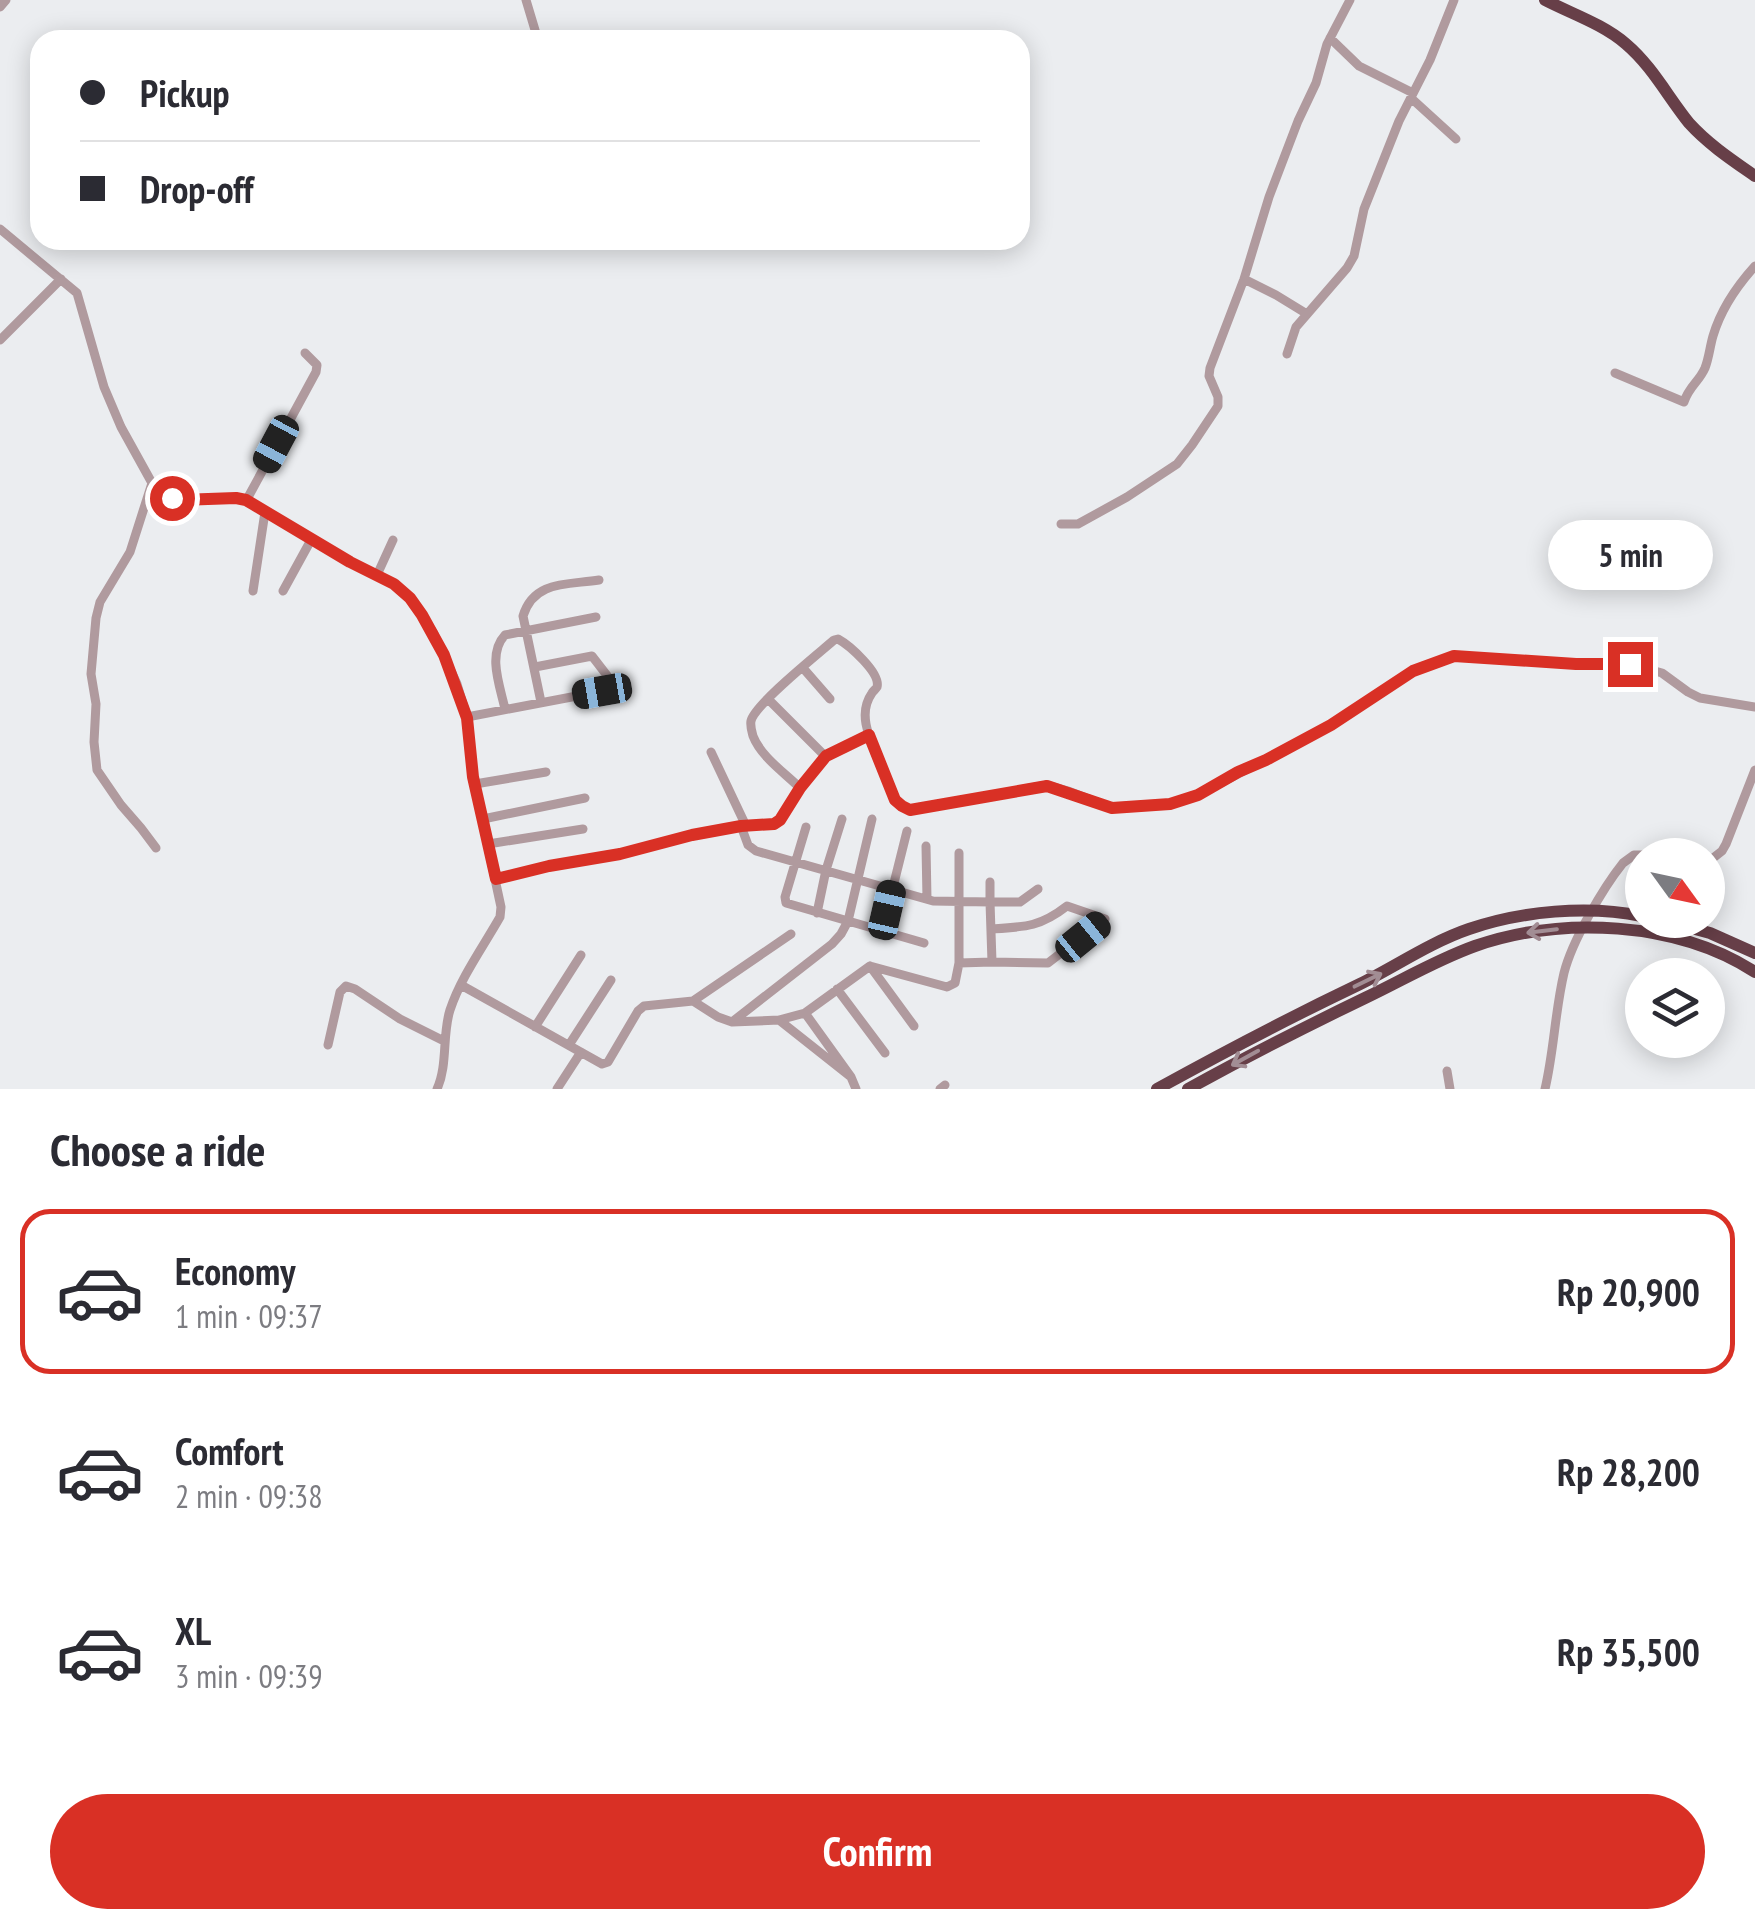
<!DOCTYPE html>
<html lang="en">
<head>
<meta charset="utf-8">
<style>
  :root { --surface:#fff; --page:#f7f7f7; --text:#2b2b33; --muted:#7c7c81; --line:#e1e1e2; --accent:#d93025 }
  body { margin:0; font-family:"PT Sans Narrow",sans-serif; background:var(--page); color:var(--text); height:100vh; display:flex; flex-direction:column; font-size:38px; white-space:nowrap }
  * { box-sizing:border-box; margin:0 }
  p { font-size:32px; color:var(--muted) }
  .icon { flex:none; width:55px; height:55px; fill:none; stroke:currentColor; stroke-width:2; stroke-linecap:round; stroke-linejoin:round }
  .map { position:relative; height:1089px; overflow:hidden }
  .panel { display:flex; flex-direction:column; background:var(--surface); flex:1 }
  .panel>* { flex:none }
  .top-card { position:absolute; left:30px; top:30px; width:1000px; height:220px; border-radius:30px; box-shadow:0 5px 25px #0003; display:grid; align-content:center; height:220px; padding:0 50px; background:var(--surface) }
  .needle { width:65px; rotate:123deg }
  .controls { position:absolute; left:1625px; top:838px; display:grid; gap:20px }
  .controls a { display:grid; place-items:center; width:100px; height:100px; border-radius:50%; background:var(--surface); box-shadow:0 5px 25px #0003; font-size:50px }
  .end { position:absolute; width:45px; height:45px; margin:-22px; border:12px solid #d93025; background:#fff; box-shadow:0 0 0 5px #fff }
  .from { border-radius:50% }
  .bubble { position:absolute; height:70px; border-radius:35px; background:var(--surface); box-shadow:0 5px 25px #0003; font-size:32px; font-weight:600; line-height:70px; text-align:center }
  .car { position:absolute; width:30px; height:60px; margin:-30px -15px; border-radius:12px; box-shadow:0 0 8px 2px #0007; background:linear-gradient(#222 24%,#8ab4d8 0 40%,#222 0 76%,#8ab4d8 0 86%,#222 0) }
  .top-card b { display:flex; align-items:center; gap:35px; height:95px; font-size:38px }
  .top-card b+b { border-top:2px solid var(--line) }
  .top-card i { width:25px; height:25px; background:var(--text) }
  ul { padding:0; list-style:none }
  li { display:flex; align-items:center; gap:30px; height:165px; margin:0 20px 15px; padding:0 30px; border:5px solid transparent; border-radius:30px }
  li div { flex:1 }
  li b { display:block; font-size:38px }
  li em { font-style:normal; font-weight:600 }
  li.current { border-color:var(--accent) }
  li>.icon { width:90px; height:90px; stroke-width:1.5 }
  h2 { padding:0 50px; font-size:45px; line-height:120px }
  .button { display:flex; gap:20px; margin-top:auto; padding:20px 50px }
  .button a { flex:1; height:115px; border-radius:60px; background:var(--accent); color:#fff; font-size:40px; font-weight:600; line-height:115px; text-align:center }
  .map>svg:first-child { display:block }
</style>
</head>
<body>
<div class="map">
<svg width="1755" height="1089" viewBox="0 0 1755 1089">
  <rect width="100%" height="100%" fill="#ebedf0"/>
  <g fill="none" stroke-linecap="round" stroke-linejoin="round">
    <path stroke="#b09a9e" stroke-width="9" d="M526,0l12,40
      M0,7l6,-7
      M1330,38l29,28 54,27
      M1411,98l45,41
      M0,229l77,64 27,94 17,40 31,56 24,17 60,-2 10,3 104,61 43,22 16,14 24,34 24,52 10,33 6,60 28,130 -1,10c-17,30 -39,60 -50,93 -8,25 -2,55 -13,79
      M1244,279l32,16 31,19
      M0,340l61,-61
      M1287,354l9,-27 51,-59 7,-12 10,-47 35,-88 31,-61 24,-60
      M1615,373l69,29c5,-16 15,-20 21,-34 4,-10 5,-22 8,-32 8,-27 23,-49 42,-70
      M152,483l-22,69 -30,50 -4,16 -5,56 5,30 -2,38 3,28 24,35 20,23 15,20
      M246,501l70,-129 1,-7 -12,-12
      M1061,524h17l49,-27 50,-33 15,-19 26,-39v-9l-9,-21 1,-8 34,-89 25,-82 29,-76 18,-38 11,-39 23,-44
      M377,575l16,-35
      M253,591l12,-79
      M283,591l28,-51
      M803,668l27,31
      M768,699l58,58
      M541,702l-18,-86c11,-36 45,-31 76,-36
      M505,709c-5,-23 -18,-55 0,-74l91,-18
      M467,717l136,-26 6,-4v-9l-17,-22 -57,11
      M711,752l35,74
      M475,784l71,-12
      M800,788c-15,-15 -39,-31 -47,-52 -1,-4 -3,-10 -2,-15 3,-16 67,-67 83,-81l4,-1c11,6 43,34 39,48 -1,2 -4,4 -5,6 -7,10 -8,20 -6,31 5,26 20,52 29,76l7,7 8,3 137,-25 21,6 44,17 58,-4 28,-9 133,-70 82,-54 41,-15 123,8h53l32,9 26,19 12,6 55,9
      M483,819l102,-21
      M741,826l7,19 8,6 177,50 57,1 2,60 56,1 57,-44
      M806,827l-21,70 1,6 138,40
      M488,844l95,-15
      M926,846l1,53
      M959,853v110l33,-1
      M1708,862l14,-11 4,-7 29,-74
      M496,879l53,-13 72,-12 71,-19 49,-9 33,-2 6,-4 20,-32 26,-31 43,-22
      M990,882v20h30l18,-13
      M817,913l9,-43 16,-51
      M991,929c34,-2 49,-2 76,-23l38,13
      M882,931l25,-100
      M870,966l44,60
      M461,985l141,79 6,-2 30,-51 6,-5 49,-5 25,16 14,5 47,-2 26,-7 65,-47 77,21 8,-4 4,-20
      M837,989l48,64
      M693,1001l98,-67
      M805,1013l46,64 5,12
      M779,1020l72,57
      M732,1022l100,-78 9,-10 7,-13 24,-102
      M535,1027l46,-72
      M328,1045l12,-53 6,-6 9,3 45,30 44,22
      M569,1045l42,-65
      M1447,1071l3,18
      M557,1089l24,-37
      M940,1089l5,-4
      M1545,1089c9,-38 10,-78 19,-116 8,-32 39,-85 59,-110l11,-8h18"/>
    <path stroke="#673f48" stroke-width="12" d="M1545,0c27,14 58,24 81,44 26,22 42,53 63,79 19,21 43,37 66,53
      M1662,920l48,13 45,20
      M1157,1089c67,-37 134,-72 203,-105 36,-18 71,-42 109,-55 53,-18 118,-24 173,-13
      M1188,1089c58,-32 117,-62 177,-91 36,-17 71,-38 110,-52 87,-30 201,-25 280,26"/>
  </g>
  <defs><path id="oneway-shaft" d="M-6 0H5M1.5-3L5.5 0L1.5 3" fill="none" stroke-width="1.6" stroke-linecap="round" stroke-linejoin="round" transform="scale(2.5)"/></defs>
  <g stroke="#a28d94">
    <use href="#oneway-shaft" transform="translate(1542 931) rotate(173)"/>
    <use href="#oneway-shaft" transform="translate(1368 980) rotate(-26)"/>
    <use href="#oneway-shaft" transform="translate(1245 1058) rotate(151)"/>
  </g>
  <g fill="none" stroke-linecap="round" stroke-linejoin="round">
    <path stroke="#d93025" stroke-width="12" d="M172,498l8,2 56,-2 10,2 104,62 44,22 16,14 12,17 22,40 23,63 6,59 23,102 53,-13 71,-12 72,-19 49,-9 33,-2 6,-4 20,-32 26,-32 43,-21 26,65 7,6 8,4 137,-24 65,22 58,-4 28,-9 40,-23 28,-12 65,-35 82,-54 41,-15 122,8h54"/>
  </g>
</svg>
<div class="controls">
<a><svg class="needle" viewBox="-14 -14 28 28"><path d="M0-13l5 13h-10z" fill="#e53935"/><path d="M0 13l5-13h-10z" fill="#7c7c81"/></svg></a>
<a><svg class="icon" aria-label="layers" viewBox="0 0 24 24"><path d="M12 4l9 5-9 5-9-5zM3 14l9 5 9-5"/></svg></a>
</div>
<i class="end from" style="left:172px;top:498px"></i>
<i class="end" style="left:1630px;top:664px"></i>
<div class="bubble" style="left:1548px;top:520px;width:165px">5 min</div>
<i class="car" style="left:276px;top:444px;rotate:208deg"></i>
<i class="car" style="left:602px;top:691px;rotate:260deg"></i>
<i class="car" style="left:887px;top:910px;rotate:13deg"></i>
<i class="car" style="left:1083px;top:937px;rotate:51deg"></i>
<div class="top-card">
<b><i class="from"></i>Pickup</b>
<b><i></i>Drop-off</b>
</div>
</div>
<section class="panel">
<h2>Choose a ride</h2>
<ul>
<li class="current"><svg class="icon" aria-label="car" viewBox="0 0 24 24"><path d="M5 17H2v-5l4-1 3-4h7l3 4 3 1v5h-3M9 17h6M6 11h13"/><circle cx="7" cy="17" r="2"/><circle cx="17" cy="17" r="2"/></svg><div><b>Economy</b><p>1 min · 09:37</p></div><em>Rp 20,900</em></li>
<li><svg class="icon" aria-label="car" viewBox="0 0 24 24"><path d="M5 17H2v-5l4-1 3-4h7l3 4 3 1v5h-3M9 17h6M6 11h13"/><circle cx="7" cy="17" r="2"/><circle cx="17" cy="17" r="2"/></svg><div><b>Comfort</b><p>2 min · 09:38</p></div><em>Rp 28,200</em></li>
<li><svg class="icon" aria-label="car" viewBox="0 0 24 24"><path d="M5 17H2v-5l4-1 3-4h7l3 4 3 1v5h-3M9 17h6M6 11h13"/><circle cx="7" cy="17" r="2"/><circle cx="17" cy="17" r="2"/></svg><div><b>XL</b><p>3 min · 09:39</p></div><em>Rp 35,500</em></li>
</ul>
<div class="button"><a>Confirm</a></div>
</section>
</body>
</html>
